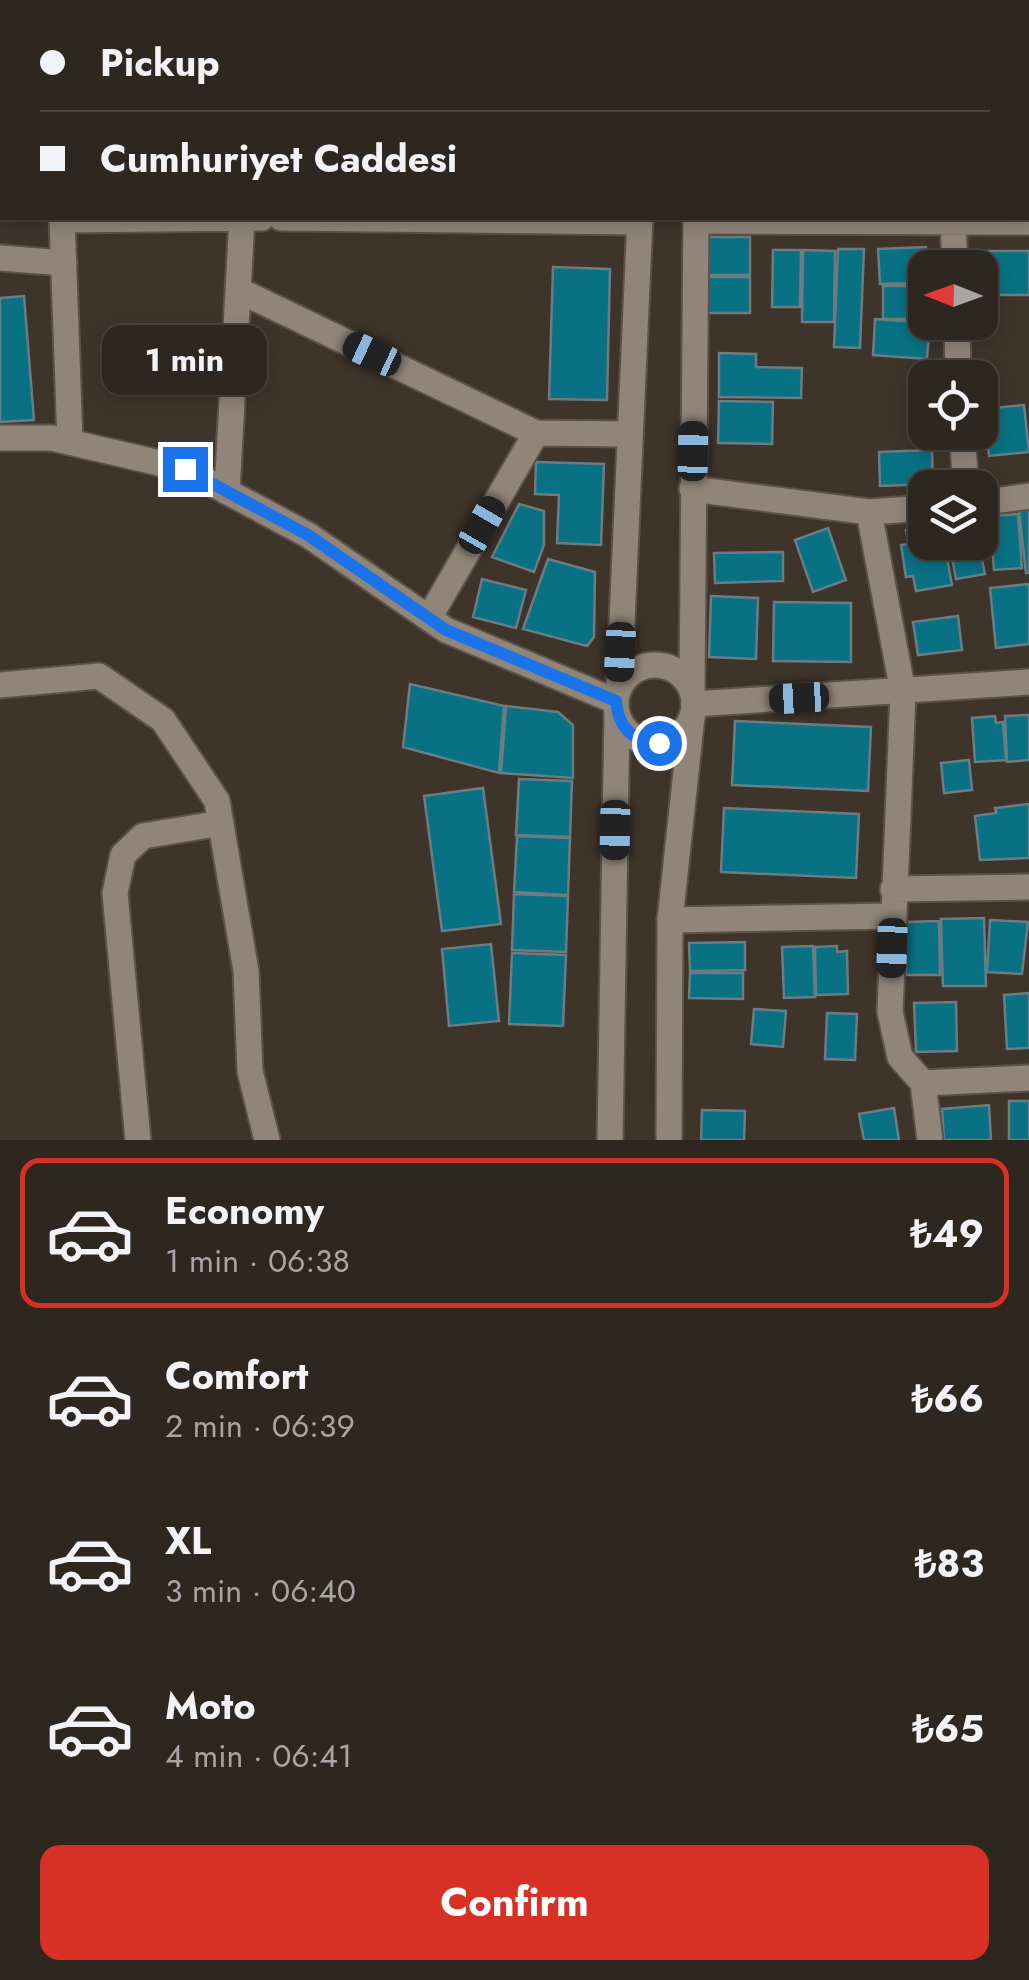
<!DOCTYPE html>
<html lang="en">
<head>
<meta charset="utf-8">
<style>
  :root { --surface:#2e2720; --page:#3a332d; --text:#f1f3f6; --muted:#a7a5a5; --line:#49443e; --accent:#d93025 }
  body { margin:0; font-family:Jost,sans-serif; background:var(--page); color:var(--text); height:100vh; display:flex; flex-direction:column; font-size:38px; white-space:nowrap }
  * { box-sizing:border-box; margin:0 }
  p { font-size:32px; color:var(--muted) }
  .icon { flex:none; width:55px; height:55px; fill:none; stroke:currentColor; stroke-width:2; stroke-linecap:round; stroke-linejoin:round }
  .map { position:relative; height:1140px; overflow:hidden }
  .side { display:flex; flex-direction:column; background:var(--surface); flex:1 }
  .side>* { flex:none }
  .hud { position:absolute; left:0px; top:0px; width:1030px; height:220px; box-shadow:0 5px 15px #0003,0 0 0 2px var(--line); display:grid; align-content:center; height:220px; padding:0 40px; background:var(--surface) }
  .needle { width:65px; rotate:271deg }
  .tools { position:absolute; left:908px; top:250px; display:grid; gap:20px }
  .tools a { display:grid; place-items:center; width:90px; height:90px; border-radius:20px; background:var(--surface); box-shadow:0 5px 15px #0003,0 0 0 2px var(--line); font-size:50px }
  .end { position:absolute; width:45px; height:45px; margin:-22px; border:12px solid #1a73e8; background:#fff; box-shadow:0 0 0 5px #fff }
  .from { border-radius:50% }
  .bubble { position:absolute; height:70px; border-radius:20px; background:var(--surface); box-shadow:0 5px 15px #0003,0 0 0 2px var(--line); font-size:32px; font-weight:700; line-height:70px; text-align:center }
  .car { position:absolute; width:30px; height:60px; margin:-30px -15px; border-radius:12px; box-shadow:0 0 8px 2px #0007; background:linear-gradient(#222 24%,#8ab4d8 0 40%,#222 0 76%,#8ab4d8 0 86%,#222 0) }
  .hud b { display:flex; align-items:center; gap:35px; height:95px; font-size:38px }
  .hud b+b { border-top:2px solid var(--line) }
  .hud i { width:25px; height:25px; background:var(--text) }
  ul { padding:18px 0 0; list-style:none }
  li { display:flex; align-items:center; gap:30px; height:150px; margin:0 20px 15px; padding:0 20px; border:5px solid transparent; border-radius:20px }
  li div { flex:1 }
  li b { display:block; font-size:38px }
  li em { font-style:normal; font-weight:700 }
  li.active { border-color:var(--accent) }
  li>.icon { width:90px; height:90px; stroke-width:1.5 }
  .primary-button { display:flex; gap:20px; margin-top:auto; padding:20px 40px }
  .primary-button a { flex:1; height:115px; border-radius:20px; background:var(--accent); color:#fff; font-size:40px; font-weight:700; line-height:115px; text-align:center }
  .map>svg:first-child { display:block }
</style>
</head>
<body>
<div class="map">
<svg width="1029" height="1140" viewBox="0 0 1029 1140">
  <rect width="100%" height="100%" fill="#3e342a"/>
  <path fill="#097184" stroke="#6b7d82" stroke-width="2.5" d="M707,237h43v38h-42z
    M926,247l-1,36 -45,1 -2,-35z
    M838,249h26l-4,99 -26,-1z
    M773,250h28l-1,57h-28z
    M803,250l32,1 -1,71h-32z
    M971,251h58v44h-49v-27h-9z
    M553,267l57,2 -3,131 -58,-1z
    M707,277h43v36h-43z
    M883,286h42v33h-42z
    M24,296l10,124 -34,2v-124z
    M875,319l55,4 -3,36 -54,-4z
    M719,353l37,1v13l46,1 -1,30 -82,-1z
    M719,401l54,1 -1,42 -54,-1z
    M1024,405l5,47 -40,4 -5,-47z
    M932,450l1,34 -53,2 -1,-34z
    M536,462l68,2 -3,81 -44,-2 2,-48 -24,-1z
    M519,504l25,7v34l-10,27 -42,-15z
    M1029,509v64h-3l-7,-62z
    M1018,514l4,54 -28,2 -4,-54z
    M925,527v15h19l8,43 -36,6 -3,-15 -7,1 -5,-32 8,-1 -3,-14z
    M828,528l18,52 -33,12 -18,-52z
    M949,542h29l7,32 -29,5z
    M783,552v29l-68,2 -1,-30z
    M548,559l47,13 -1,65 -7,9 -64,-17z
    M482,579l44,11 -10,38 -43,-11z
    M1029,584v60l-33,4 -6,-60z
    M711,596l47,2 -2,61 -47,-2z
    M774,602l77,1v59l-78,-1z
    M958,616l4,34 -44,5 -5,-33z
    M410,684l94,22 -5,67 -96,-26z
    M506,706l52,6 15,13v53l-72,-5z
    M1029,715v45l-22,2 -2,-46z
    M995,716l1,7 7,-1 3,38 -31,2 -3,-44z
    M735,721l136,6 -3,64 -136,-6z
    M969,760l3,30 -28,3 -3,-30z
    M519,779l53,2 -2,56 -54,-2z
    M483,788l18,136 -59,7 -18,-135z
    M1029,804v54l-49,2 -5,-44 21,-3 -1,-5z
    M724,808l135,6 -3,64 -135,-6z
    M517,836l53,2 -2,57 -54,-3z
    M514,894l54,2 -2,56 -54,-2z
    M984,918l2,68h-43l-2,-67z
    M990,920l38,2 -6,52 -35,-2z
    M939,921l1,54h-34v-53z
    M745,942v28l-55,1 -1,-28z
    M491,944l8,77 -50,5 -7,-77z
    M813,946l2,51 -31,1 -2,-51z
    M837,946v6l10,-1 1,43 -32,1 -1,-48z
    M512,953l54,2 -3,71 -54,-2z
    M690,973h53v26l-54,-1z
    M1029,993v55l-22,1 -3,-54z
    M956,1002l1,49 -41,1 -2,-49z
    M754,1009l32,2 -3,36 -32,-3z
    M827,1013l30,1 -2,46 -30,-1z
    M1009,1101h20v39h-20z
    M989,1105l2,35h-47l-2,-31z
    M894,1108l5,32h-35l-5,-26z
    M702,1110l43,1 -1,29h-43z"/>
  <g fill="none" stroke-linecap="round" stroke-linejoin="round">
    <defs>
      <path id="street" d="M918,0l1,2
        M55,2l26,-2
        M0,19h2
        M62,218l8,224
        M281,218l359,4
        M953,218l2,50
        M62,220l200,-2
        M696,221l333,1
        M0,258l64,5
        M238,290l298,143 94,1
        M957,322l1,56
        M962,432l4,56
        M692,489l177,23 56,-4
        M227,492l15,-274
        M980,503l49,-7
        M869,512l34,180 -13,320 10,45 23,26 106,-5
        M429,618l107,-185
        M0,685l99,-9 64,44 54,81 29,170 4,100 17,69
        M694,704l335,-22
        M893,889l136,-2
        M670,920l223,-4
        M923,1083l7,57
        M138,1140l-23,-247 8,-38 20,-19 78,-13"/>
      <path id="secondary" d="M650,2v-2
        M705,2v-2
        M0,438h52l133,31 123,66 138,95 169,71
        M616 704a39 39 0 1 1 78 0a39 39 0 1 1-78 0Z
        M619,688l21,-470
        M692,690l4,-472
        M610,1140l7,-427
        M669,1140l1,-220 22,-204"/>
    </defs>
    <use href="#street" stroke="#5b5249" stroke-width="29"/>
    <use href="#secondary" stroke="#5b5249" stroke-width="29"/>
    <use href="#street" stroke="#918579" stroke-width="25"/>
    <use href="#secondary" stroke="#918579" stroke-width="25"/>
  </g>
  <g fill="none" stroke-linecap="round" stroke-linejoin="round">
    <path stroke="#1a73e8" stroke-width="12" d="M185,469l123,66 138,95 170,71c2,26 16,41 43,42"/>
  </g>
</svg>
<div class="tools">
<a><svg class="needle" viewBox="-14 -14 28 28"><path d="M0-13l5 13h-10z" fill="#e53935"/><path d="M0 13l5-13h-10z" fill="#a7a5a5"/></svg></a>
<a><svg class="icon" aria-label="locate" viewBox="0 0 24 24"><circle cx="12" cy="12" r="6"/><path d="M12 2v4M12 18v4M2 12h4M18 12h4"/></svg></a>
<a><svg class="icon" aria-label="layers" viewBox="0 0 24 24"><path d="M12 4l9 5-9 5-9-5zM3 14l9 5 9-5"/></svg></a>
</div>
<i class="end from" style="left:659px;top:743px"></i>
<i class="end" style="left:185px;top:469px"></i>
<div class="bubble" style="left:102px;top:325px;width:165px">1 min</div>
<i class="car" style="left:372px;top:354px;rotate:295deg"></i>
<i class="car" style="left:693px;top:451px;rotate:1deg"></i>
<i class="car" style="left:482px;top:525px;rotate:30deg"></i>
<i class="car" style="left:620px;top:652px;rotate:183deg"></i>
<i class="car" style="left:799px;top:698px;rotate:267deg"></i>
<i class="car" style="left:615px;top:830px;rotate:181deg"></i>
<i class="car" style="left:892px;top:948px;rotate:182deg"></i>
<div class="hud">
<b><i class="from"></i>Pickup</b>
<b><i></i>Cumhuriyet Caddesi</b>
</div>
</div>
<section class="side">
<ul>
<li class="active"><svg class="icon" aria-label="car" viewBox="0 0 24 24"><path d="M5 17H2v-5l4-1 3-4h7l3 4 3 1v5h-3M9 17h6M6 11h13"/><circle cx="7" cy="17" r="2"/><circle cx="17" cy="17" r="2"/></svg><div><b>Economy</b><p>1 min · 06:38</p></div><em>₺49</em></li>
<li><svg class="icon" aria-label="car" viewBox="0 0 24 24"><path d="M5 17H2v-5l4-1 3-4h7l3 4 3 1v5h-3M9 17h6M6 11h13"/><circle cx="7" cy="17" r="2"/><circle cx="17" cy="17" r="2"/></svg><div><b>Comfort</b><p>2 min · 06:39</p></div><em>₺66</em></li>
<li><svg class="icon" aria-label="car" viewBox="0 0 24 24"><path d="M5 17H2v-5l4-1 3-4h7l3 4 3 1v5h-3M9 17h6M6 11h13"/><circle cx="7" cy="17" r="2"/><circle cx="17" cy="17" r="2"/></svg><div><b>XL</b><p>3 min · 06:40</p></div><em>₺83</em></li>
<li><svg class="icon" aria-label="car" viewBox="0 0 24 24"><path d="M5 17H2v-5l4-1 3-4h7l3 4 3 1v5h-3M9 17h6M6 11h13"/><circle cx="7" cy="17" r="2"/><circle cx="17" cy="17" r="2"/></svg><div><b>Moto</b><p>4 min · 06:41</p></div><em>₺65</em></li>
</ul>
<div class="primary-button"><a>Confirm</a></div>
</section>
</body>
</html>
